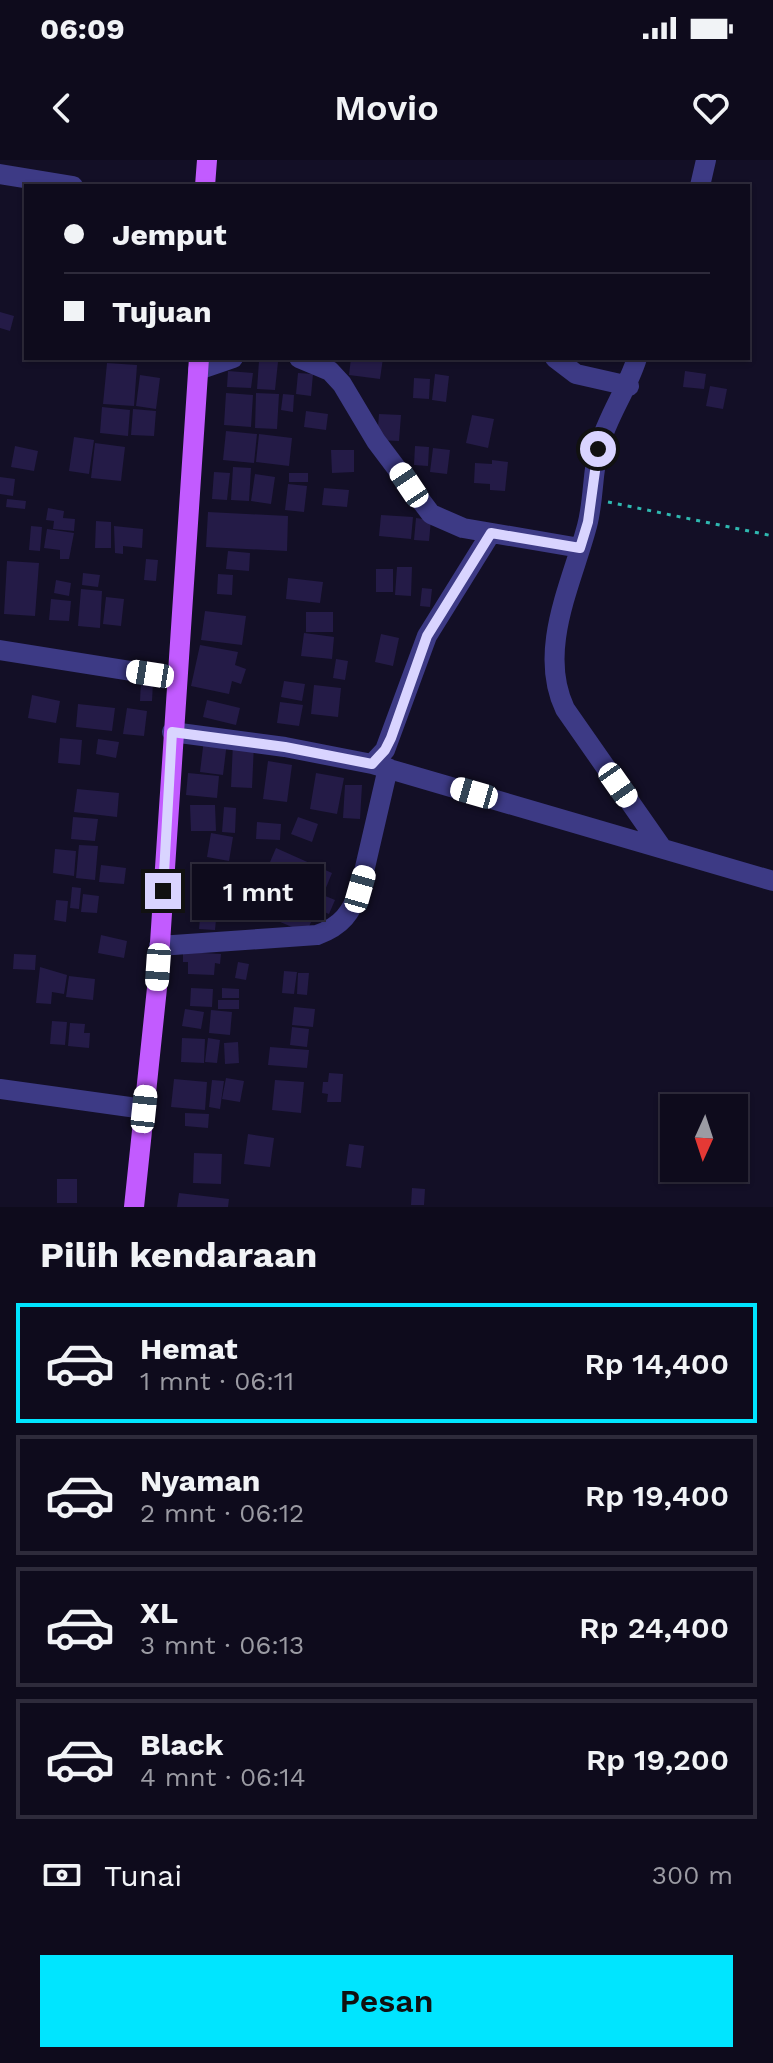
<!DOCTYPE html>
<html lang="id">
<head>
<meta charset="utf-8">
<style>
  :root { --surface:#0e0b1c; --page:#1c1929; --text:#f1f3f6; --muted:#9b9ba3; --line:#2e2b3b; --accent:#00e5ff }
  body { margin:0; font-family:"Work Sans",sans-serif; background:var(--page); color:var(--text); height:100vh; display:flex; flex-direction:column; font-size:30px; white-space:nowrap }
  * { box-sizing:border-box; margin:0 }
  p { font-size:26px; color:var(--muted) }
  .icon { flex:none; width:44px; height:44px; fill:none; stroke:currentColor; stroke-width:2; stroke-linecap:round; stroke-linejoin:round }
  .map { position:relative; height:1047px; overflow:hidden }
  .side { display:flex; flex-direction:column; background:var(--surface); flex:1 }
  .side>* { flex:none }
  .top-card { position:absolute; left:24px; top:24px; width:726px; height:176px; border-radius:0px; box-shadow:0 2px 6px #0004,0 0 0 2px var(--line); display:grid; align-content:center; height:176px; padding:0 40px; background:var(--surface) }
  .needle { width:52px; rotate:183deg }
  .buttons { position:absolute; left:660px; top:934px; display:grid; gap:16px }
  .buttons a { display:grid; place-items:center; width:88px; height:88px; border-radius:0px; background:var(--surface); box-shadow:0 2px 6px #0004,0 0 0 2px var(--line); font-size:40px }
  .end { position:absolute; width:36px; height:36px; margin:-18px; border:10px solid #d9d4ff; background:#111; box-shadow:0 0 0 4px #111 }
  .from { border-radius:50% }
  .bubble { position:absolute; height:56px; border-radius:0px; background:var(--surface); box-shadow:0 2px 6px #0004,0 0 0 2px var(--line); font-size:26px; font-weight:600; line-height:56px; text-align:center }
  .car { position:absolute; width:24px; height:48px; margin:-24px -12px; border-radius:10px; box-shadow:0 0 6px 2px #0007; background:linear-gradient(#fff 24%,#345 0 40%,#fff 0 76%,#345 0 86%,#fff 0) }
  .top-card b { display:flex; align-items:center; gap:28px; height:76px; font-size:30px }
  .top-card b+b { border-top:2px solid var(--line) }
  .top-card i { width:20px; height:20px; background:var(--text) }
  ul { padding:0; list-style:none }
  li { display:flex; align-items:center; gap:24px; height:120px; margin:0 16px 12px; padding:0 24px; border:4px solid var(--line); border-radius:0px }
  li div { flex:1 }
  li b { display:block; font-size:30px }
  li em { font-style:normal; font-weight:600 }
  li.on { border-color:var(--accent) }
  li>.icon { width:72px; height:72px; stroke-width:1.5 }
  h2 { padding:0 40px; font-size:36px; line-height:96px }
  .pay { display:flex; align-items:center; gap:20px; height:88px; padding:0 40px; font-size:30px }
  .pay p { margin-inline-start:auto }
  .action { display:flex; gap:16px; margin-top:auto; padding:16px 40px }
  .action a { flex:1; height:92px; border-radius:0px; background:var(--accent); color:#111; font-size:32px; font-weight:600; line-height:92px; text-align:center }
  .status { display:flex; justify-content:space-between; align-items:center; height:56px; padding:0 40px; background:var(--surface); direction:ltr }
  .status svg { height:22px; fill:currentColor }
  header { display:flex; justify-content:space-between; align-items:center; height:104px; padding:0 40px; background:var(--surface); font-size:36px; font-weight:600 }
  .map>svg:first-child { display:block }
</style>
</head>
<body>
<div class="status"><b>06:09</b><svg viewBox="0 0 49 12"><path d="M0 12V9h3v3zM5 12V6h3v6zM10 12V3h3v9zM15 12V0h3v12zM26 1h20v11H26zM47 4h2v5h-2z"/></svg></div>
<header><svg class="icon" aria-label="back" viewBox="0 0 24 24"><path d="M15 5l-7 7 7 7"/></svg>Movio<svg class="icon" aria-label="heart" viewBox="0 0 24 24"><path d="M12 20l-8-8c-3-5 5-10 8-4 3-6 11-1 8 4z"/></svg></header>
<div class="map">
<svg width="773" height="1047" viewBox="0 0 773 1047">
  <rect width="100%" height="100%" fill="#130f26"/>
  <path fill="#241b47" d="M0,152l14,4 -4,15 -10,-3z
    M351,198h32l-3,21 -31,-4z
    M259,201l19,1 -3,28 -18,-1z
    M107,203l30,2 -3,41 -31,-2z
    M228,211l25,2 -2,15 -24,-1z
    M685,211l21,3 -2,15 -21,-2z
    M298,213l15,1 -2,22 -15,-2z
    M435,214l14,2 -3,26 -14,-2z
    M140,215l20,3 -4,31 -20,-3z
    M414,218l16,1 -1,20 -16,-1z
    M710,226l17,3 -4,20 -17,-3z
    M226,233l27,2 -2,32 -27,-2z
    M256,233l23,1 -2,35 -22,-1z
    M283,234l11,1 -1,17 -12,-2z
    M102,247l28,3 -2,26 -28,-3z
    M133,249l23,2 -2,25 -23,-1z
    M306,251l22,3 -2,16 -22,-3z
    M379,254l22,1 -2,26 -22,-1z
    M472,255l22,4 -6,29 -22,-5z
    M226,271l31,3 -3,29 -31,-3z
    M259,274l33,4 -3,28 -33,-4z
    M74,277l20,3 -5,34 -20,-3z
    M95,283l30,4 -4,34 -30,-3z
    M15,286l23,5 -4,20 -23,-4z
    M415,286l14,1 -1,19 -14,-1z
    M433,288l17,2 -3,24 -17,-2z
    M331,290h23v22l-22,1z
    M492,300l16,2 -3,29 -15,-1v-6l-16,-1 1,-20 17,1z
    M233,307l18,1 -2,33 -18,-1z
    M214,312l16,1 -3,27 -15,-1z
    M289,313h19v9h-19z
    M255,314l20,3 -4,27 -20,-3z
    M0,317l15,2 -2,17 -13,-2z
    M288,324l19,2 -3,26 -19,-2z
    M324,328l25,2 -2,17 -25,-2z
    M7,339l19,2 -1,8 -19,-2z
    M48,348l16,3 -1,7 12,1 -1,12 -21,-2 1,-8 -8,-1z
    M208,352l80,4 -1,35 -81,-4z
    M381,355l32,2 -2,22 -32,-3z
    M416,358l15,2 -2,21 -15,-1z
    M96,361l15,1v26h-16z
    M31,366l11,1 -2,24 -11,-1z
    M114,366l29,3 -1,19 -19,-2v8l-8,-1z
    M47,369l27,4 -5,26h-9v-9l-16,-2z
    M228,391l22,2 -1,18 -23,-2z
    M146,399l12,1 -2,21 -12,-1z
    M7,401l32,2 -4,53 -31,-2z
    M397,407h15l-1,29 -16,-1z
    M376,409h17v23h-17z
    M83,413l17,2 -2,12 -16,-2z
    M218,414l15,1 -1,20 -15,-1z
    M288,418l35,4 -3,21 -34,-4z
    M56,420l15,3 -2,13 -15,-3z
    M422,428l10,1 -2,18 -10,-1z
    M81,429l21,2 -2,37 -22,-2z
    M106,437l18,2 -3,27 -18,-2z
    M51,439l20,2 -2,20 -20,-1z
    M205,451l41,5 -4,29 -41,-5z
    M306,452h27v20h-27z
    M304,473l30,4 -2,22 -31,-3z
    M381,474l18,4 -6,28 -18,-4z
    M200,485l38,7 -3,13 11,4 -5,15 -9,-3 -3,13 -38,-8z
    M336,499l12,2 -3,19 -12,-2z
    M141,521l12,1 -1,19h-12z
    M284,521l21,3 -3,17 -21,-4z
    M314,525l27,3 -3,29 -27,-3z
    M32,535l28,6 -4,22 -28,-5z
    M207,540l33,8 -4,17 -33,-8z
    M280,542l23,3 -4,21 -22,-3z
    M78,544l37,4 -3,23 -36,-4z
    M127,548l20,3 -3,25 -21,-2z
    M60,578l22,2 -2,25 -22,-2z
    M98,579l21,3 -3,16 -20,-4z
    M204,579l23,3 -4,33 -23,-3z
    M233,583l21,1 -2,44 -21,-1z
    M268,601l24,4 -5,37 -24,-3z
    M188,613l31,3 -2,22 -31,-3z
    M316,613l28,5 -7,36 -27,-5z
    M345,625h17l-2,34 -17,-1z
    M77,629l42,4 -2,24 -43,-5z
    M190,645h25l1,26h-25z
    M224,647l12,1 -1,25 -13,-1z
    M73,657l25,2 -3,22 -24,-2z
    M298,657l20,7 -6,18 -21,-8z
    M257,662l24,2 -1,16 -24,-1z
    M211,673l22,4 -4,24 -22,-4z
    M79,685l19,1 -3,34 -19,-2z
    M276,688l56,25 -9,22 12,5 -6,14 -12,-5 -11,24 -56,-24z
    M55,689l21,2 -2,25 -21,-3z
    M227,703l12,1 -3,26 -8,-1 -1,12 -31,-2 2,-33 28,2z
    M101,705l25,3 -2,16 -25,-2z
    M72,727l9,1 -2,21 -9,-1z
    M83,734l16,2 -2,17 -16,-1z
    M56,740l12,1 -2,21 -12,-2z
    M201,748l16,1 -2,21 -16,-1z
    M101,775l26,6 -3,17 -26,-5z
    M183,792l38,2 -1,10 -5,-1 -1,12 -26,-1v-12h-5z
    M14,794l22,1 -1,15 -22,-1z
    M238,802l11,2 -3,16 -11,-2z
    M40,807l27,8 -3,19 -12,-2 -1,12 -15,-1z
    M284,811l13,1 -3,22 -12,-1z
    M298,813h11l-2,22 -10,-1z
    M69,816l26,3 -2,21 -27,-3z
    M191,828l22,1 -1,18 -22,-1z
    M222,828l17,1v9h-17z
    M218,840h21v9h-21z
    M294,847l21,2 -2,18 -21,-2z
    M185,849l19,3 -3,17 -19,-3z
    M211,850l21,2 -2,23 -21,-2z
    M52,861l15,1 -2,23 -15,-1z
    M70,863l15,1 -1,9h6l-1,15 -21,-2z
    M292,867l17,2 -2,18 -17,-2z
    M182,878l23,1 -1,24 -23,-1z
    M208,878l12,2 -3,23 -12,-1z
    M238,882l1,21 -14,1 -1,-21z
    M270,887l39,3 -2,18 -39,-3z
    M329,913l14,1 -2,28h-14l1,-8 -6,-1 1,-11h5z
    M226,918l18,3 -4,21 -18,-3z
    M174,919l33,3 -2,28 -34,-3z
    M212,920l12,1 -4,28 -11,-2z
    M275,920l29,2 -3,31 -29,-3z
    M185,953l24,1 -1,14 -23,-2z
    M248,974l26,4 -4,29 -26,-3z
    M349,984l15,2 -3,22 -15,-2z
    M194,993l28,1 -1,30 -28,-1z
    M57,1019h20v24h-20z
    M412,1028l13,1 -1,16h-13z
    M179,1033l50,6 -1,8h-51z"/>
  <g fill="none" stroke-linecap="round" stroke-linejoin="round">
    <path stroke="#2fb8b0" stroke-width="3" stroke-dasharray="4 6" stroke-linecap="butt" d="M608,342l165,34"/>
    <path stroke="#3d3a85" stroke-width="20" d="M0,14l73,12
      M700,26l6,-26
      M299,198l31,13 12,13 34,57 55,73 32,14 117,20
      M555,198l21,16 53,12
      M637,198c-10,32 -29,57 -38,89 -7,26 -5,53 -12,79 -15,57 -50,124 -22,183l97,139
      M198,210l35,-12
      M0,490l175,28
      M172,572l113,15 87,17 401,117
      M372,604l13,-14 42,-114 64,-103
      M159,786l158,-11c25,-9 34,-22 43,-46l28,-121
      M0,929l144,20"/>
    <path stroke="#c25bff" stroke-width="20" d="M205,26l2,-26
      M134,1047l23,-219 42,-630"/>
  </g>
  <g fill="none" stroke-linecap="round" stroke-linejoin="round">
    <path stroke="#d9d4ff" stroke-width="10" d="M163,731l9,-159 113,15 87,17 13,-14 6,-12 36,-102 64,-103 89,15 8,-26 10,-73"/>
  </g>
</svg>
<div class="buttons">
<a><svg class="needle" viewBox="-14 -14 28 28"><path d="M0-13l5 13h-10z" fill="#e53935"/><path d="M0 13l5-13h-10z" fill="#9b9ba3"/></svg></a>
</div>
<i class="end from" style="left:598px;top:289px"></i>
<i class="end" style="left:163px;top:731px"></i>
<div class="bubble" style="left:192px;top:704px;width:132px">1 mnt</div>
<i class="car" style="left:409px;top:325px;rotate:326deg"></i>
<i class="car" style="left:150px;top:514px;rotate:279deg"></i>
<i class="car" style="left:618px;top:625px;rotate:145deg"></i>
<i class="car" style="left:474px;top:633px;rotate:286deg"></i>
<i class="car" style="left:360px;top:729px;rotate:16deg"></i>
<i class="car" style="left:158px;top:807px;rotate:184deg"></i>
<i class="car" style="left:144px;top:949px;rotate:6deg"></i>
<div class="top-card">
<b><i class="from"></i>Jemput</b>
<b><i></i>Tujuan</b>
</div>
</div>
<section class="side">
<h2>Pilih kendaraan</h2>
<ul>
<li class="on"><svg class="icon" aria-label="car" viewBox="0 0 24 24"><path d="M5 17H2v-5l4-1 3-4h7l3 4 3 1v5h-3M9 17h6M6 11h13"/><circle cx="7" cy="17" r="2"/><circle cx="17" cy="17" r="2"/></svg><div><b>Hemat</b><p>1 mnt · 06:11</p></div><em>Rp 14,400</em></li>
<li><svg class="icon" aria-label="car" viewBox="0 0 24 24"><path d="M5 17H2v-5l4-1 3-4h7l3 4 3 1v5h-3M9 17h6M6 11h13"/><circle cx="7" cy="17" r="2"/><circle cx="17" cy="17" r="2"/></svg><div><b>Nyaman</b><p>2 mnt · 06:12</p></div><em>Rp 19,400</em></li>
<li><svg class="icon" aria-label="car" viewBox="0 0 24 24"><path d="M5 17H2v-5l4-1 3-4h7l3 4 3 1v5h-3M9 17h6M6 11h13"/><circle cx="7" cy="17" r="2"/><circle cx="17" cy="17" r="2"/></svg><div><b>XL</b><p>3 mnt · 06:13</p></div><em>Rp 24,400</em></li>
<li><svg class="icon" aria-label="car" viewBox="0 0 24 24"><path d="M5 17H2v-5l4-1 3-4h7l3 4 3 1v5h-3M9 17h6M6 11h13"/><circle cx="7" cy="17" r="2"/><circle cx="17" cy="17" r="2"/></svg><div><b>Black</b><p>4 mnt · 06:14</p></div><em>Rp 19,200</em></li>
</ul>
<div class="pay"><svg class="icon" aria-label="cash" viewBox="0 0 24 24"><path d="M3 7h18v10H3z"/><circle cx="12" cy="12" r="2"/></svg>Tunai<p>300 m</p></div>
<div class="action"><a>Pesan</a></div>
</section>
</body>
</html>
